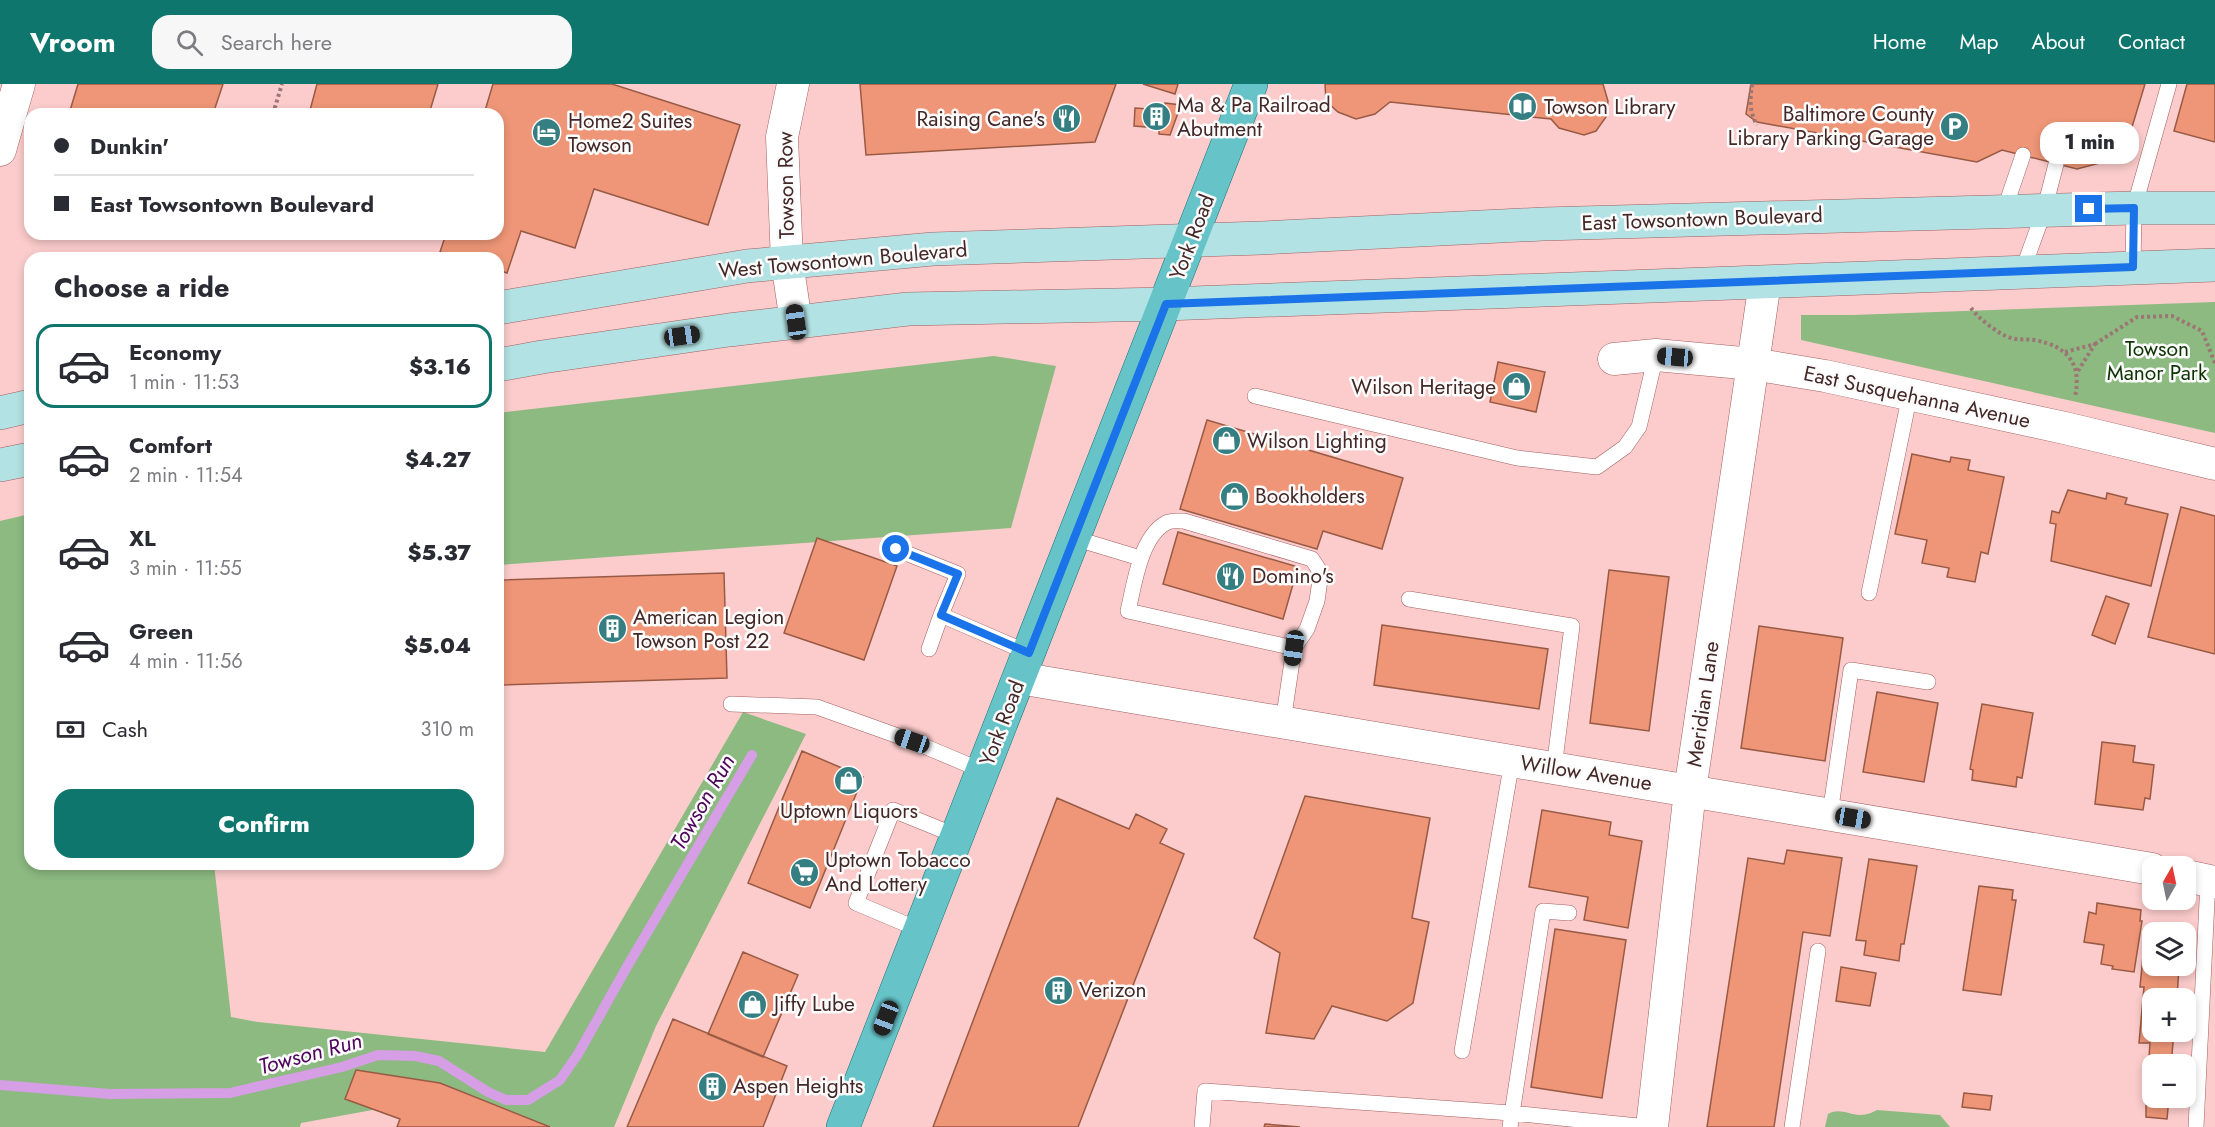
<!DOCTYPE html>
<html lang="en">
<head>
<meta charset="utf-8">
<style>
  :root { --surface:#fff; --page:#f7f7f7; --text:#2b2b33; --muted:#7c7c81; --line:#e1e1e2; --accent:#0f766e }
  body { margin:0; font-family:Jost,sans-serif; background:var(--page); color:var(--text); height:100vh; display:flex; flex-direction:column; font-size:22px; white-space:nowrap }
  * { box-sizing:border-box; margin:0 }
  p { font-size:20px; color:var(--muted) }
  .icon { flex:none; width:33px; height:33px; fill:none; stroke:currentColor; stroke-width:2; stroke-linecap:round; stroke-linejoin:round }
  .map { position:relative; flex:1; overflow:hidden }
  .sheet { position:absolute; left:24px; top:168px; width:480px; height:618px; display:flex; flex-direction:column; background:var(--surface); border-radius:18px; box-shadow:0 3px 9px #0003 }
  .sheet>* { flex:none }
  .guide { position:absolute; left:24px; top:24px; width:480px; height:132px; border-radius:18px; box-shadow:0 3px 9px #0003; display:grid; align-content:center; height:132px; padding:0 30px; background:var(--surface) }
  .needle { width:39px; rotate:9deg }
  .fabs { position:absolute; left:2142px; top:772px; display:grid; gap:12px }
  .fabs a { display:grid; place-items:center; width:54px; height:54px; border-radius:12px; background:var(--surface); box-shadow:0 3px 9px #0003; font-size:30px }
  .end { position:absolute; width:27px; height:27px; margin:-14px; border:8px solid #1a73e8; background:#fff; box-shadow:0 0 0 3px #fff }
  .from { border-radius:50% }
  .bubble { position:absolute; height:42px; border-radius:18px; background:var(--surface); box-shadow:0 3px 9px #0003; font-size:20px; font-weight:800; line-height:42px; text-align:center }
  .car { position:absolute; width:18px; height:36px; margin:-18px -9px; border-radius:8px; box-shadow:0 0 4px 2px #0007; background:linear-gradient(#222 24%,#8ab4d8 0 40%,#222 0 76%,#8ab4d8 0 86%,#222 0) }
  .guide b { display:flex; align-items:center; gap:21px; height:57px; font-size:22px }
  .guide b+b { border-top:2px solid var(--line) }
  .guide i { width:15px; height:15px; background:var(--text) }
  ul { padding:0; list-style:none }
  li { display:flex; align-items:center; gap:18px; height:84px; margin:0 12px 9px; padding:0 18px; border:3px solid transparent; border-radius:18px }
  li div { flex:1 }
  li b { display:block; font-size:22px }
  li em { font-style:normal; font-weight:800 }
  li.current { border-color:var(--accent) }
  li>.icon { width:54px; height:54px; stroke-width:1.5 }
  h2 { padding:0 30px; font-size:27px; line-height:72px }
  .pay { display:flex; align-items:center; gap:15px; height:66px; padding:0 30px; font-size:22px }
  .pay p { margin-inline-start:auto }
  .action { display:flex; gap:12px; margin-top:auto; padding:12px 30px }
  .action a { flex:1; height:69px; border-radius:18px; background:var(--accent); color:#fff; font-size:24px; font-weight:800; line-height:69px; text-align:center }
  header { display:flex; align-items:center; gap:36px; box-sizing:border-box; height:84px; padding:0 30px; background:var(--accent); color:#fff }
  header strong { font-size:28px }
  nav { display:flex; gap:33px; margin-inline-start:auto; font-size:21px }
  .search { width:420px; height:54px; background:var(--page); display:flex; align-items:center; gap:15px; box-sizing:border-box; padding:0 21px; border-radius:18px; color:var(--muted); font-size:22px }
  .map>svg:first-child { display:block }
</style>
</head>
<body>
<header>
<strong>Vroom</strong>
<div class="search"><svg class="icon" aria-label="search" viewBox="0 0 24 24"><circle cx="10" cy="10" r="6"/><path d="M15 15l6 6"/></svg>Search here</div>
<nav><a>Home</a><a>Map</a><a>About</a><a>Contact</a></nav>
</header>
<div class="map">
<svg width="2215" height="1043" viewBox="0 0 2215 1043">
  <rect width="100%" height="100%" fill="#fbcccb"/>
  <path fill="#8cba81" d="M2215,218v131l-414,-93v-25h52z
    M994,272l62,10 -45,162 -513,37v-152z
    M30,430v350h184l17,153 27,5 287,30 198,-340 63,22 -150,292 -42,101h-76l-83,-32 -154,28 -1,4h-300v-606z
    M1877,1026l63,5 10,12h-125l3,-13c16,-9 27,9 49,-4z"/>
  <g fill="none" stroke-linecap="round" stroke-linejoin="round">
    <path stroke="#d69ee4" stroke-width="10" d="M0,1001l110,9 120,-1 112,-26 36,-12 37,1 24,5 49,31 18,8h22l32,-20 18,-26 50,-89 124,-210"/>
  </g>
  <path fill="#ee9677" stroke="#995a45" stroke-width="1.5" d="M78,0h145l-10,30h-144z
    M317,0h121l-9,30h-120z
    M493,0h119l128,41 -32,100 -114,-36 -19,59 -54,-17 -14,42 -9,-3v-12h-39l-19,-6 6,-18h52v-120h-14z
    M860,0h256l-21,58 -229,13z
    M1143,0h35l-3,10z
    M1325,0h278l5,17 -2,16 -10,14 -12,4 -25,-7 -8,-9 -161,-17 -15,12 -19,5 -18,-7 -12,-11z
    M1751,0h394l-22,73 -46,12 -75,-19 -25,12 -220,-40 -11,-8z
    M2187,0h28v58l-41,-11z
    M1165,19l16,2 -11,30 -11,-1v-6l-25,-2 1,-18 30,2z
    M1498,278l47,10 -9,40 -46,-10z
    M1207,336l196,58 -21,71 -59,-18 -6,18 -137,-40z
    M1912,370l38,8 1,-5 19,3 -2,10 36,7 -16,77 -7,-2 -6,30 -28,-5 2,-9 -27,-5 5,-23 -32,-6z
    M2068,406l38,9 1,-6 20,5 -2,6 43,10 -17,72 -100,-25 5,-37 -6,-1 2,-12 7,2z
    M2181,423l34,9v138l-67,-17z
    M1178,448l120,35 -15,52 -120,-35z
    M817,454l80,28 -33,94 -80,-27z
    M1609,486l60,7 -20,154 -59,-8z
    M724,489l3,105 -229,7v-105z
    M2106,512l23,8 -14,40 -23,-9z
    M1382,541l166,24 -9,60 -165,-24z
    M1759,542l84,12 -18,123 -84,-13z
    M1877,608l61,11 -14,79 -61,-10z
    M1982,620l51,9 -11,65 -5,-1 -1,10 -44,-7 1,-10 -3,-1z
    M2102,658l33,4 -2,16 21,3 -4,34 -5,-1 -2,12 -48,-6z
    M802,667l61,26 -53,131 -62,-25z
    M1305,712l125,22 -18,100 17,4 -16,81 -26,18 -55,-15 -18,33 -48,-6 14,-80 -26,-15z
    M1057,714l72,31 7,-15 31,15 -7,14 24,11 -106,273h-145z
    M1542,726l69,12 -2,13 33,6 -14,87 -44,-8 4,-23 -59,-10z
    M1787,766l55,8 -12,78 -27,-4 -29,195h-67l41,-269 36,6z
    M1869,775l48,7 -13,78h-3l-2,17 -35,-6 2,-14 -10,-1z
    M1979,802l34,4 -1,10h4l-15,95 -38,-5z
    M2097,819l44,7 -1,11h2l-8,51 -22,-3 1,-3 -12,-2 3,-19 -20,-3 5,-30 7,2z
    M1555,845l71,11 -24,158 -71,-11z
    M743,868l55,23 -35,82 -55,-23z
    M2143,872h9v10h27l-2,33h-25v33h22l-3,33h-19v33h17l-2,21 -21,-2v-12l12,1 1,-6 -13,-1 4,-56h-11l5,-56h-4z
    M1841,883l35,6 -6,33 -34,-5z
    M673,935l114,47 -24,61h-136z
    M356,986l84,13 110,44h-153l3,-8 -55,-20z
    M1964,1009l28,3 -2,14 -28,-3z
    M1265,1040l35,3h-36z"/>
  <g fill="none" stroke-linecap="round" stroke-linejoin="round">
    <defs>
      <path id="service" d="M2004,127l19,-56
        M2133,183l1,-59 35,-124
        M2022,188l22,-61 12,-47
        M1255,312l262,62 80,9 28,-20 14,-20 17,-72
        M1074,454l66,20
        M896,465l62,25 -17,41 88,38
        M1869,509l41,-199
        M1409,515l163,27 -18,142
        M929,565l12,-34
        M731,620l86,3 95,34 71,30
        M1283,638l11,-74 13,-19 10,-28 4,-28 -9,-14 -128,-38c-5,0 -14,-1 -18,2 -26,14 -32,63 -38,88l166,37
        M1830,730l21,-144 77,12
        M920,846l-64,-27 37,-93 64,26
        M1462,967l50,-290
        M1202,1043l3,-36 306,22 137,14
        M1510,1043l33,-216 26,2
        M1792,1043l26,-176
        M2196,1043l12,-247"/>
      <path id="minor" d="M793,0l-11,53 5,125 9,60
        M0,66l19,-66
        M1614,275l42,-4 97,9 72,12 244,53 146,35
        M1019,594l1133,191
        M2186,792l29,6
        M1652,1043l38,-336 75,-509"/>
      <path id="secondary" d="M498,224l249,-42 186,-17 328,-11 282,-14 591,-16h81
        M498,281l44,-8 187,-27 179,-21 258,-5 1049,-39
        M0,329l30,-7
        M0,381l30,-6"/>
      <path id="primary" d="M843,1043l408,-1043"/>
    </defs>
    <use href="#service" stroke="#a35f60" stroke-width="16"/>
    <use href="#minor" stroke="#a35f60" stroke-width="33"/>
    <use href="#secondary" stroke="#a35f60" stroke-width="34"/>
    <use href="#primary" stroke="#187478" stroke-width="34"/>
    <path stroke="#9c7675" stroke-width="4" stroke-dasharray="3 3" stroke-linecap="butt" d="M1752,0c-2,16 -3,27 5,41
      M273,30l9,-30
      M1971,224c7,10 27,26 40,30 7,2 15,1 23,2 34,6 48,24 41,57
      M2095,260l42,-27 35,-1 30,15 13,32
      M2065,268l30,-8 -17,27"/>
    <use href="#service" stroke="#fff" stroke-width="15"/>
    <use href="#minor" stroke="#fff" stroke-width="32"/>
    <use href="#secondary" stroke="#b2e2e3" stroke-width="33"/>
    <use href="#primary" stroke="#66c4c8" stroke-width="33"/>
  </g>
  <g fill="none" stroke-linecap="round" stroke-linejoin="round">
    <path stroke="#1a73e8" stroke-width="8" d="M896,465l62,25 -17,41 88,38 137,-349 967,-37 1,-59 -45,1"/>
  </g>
  <defs>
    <symbol id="library-disc" viewBox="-11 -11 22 22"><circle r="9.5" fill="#357e82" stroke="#fbfbfb"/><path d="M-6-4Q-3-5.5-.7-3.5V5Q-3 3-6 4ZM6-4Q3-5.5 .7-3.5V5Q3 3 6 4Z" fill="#fff"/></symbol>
    <symbol id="building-disc" viewBox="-11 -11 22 22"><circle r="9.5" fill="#357e82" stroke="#fbfbfb"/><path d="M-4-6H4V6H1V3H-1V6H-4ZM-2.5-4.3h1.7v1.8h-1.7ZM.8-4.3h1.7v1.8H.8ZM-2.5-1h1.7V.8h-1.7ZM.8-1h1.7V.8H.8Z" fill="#fff"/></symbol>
    <symbol id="restaurant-disc" viewBox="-11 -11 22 22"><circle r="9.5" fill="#357e82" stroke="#fbfbfb"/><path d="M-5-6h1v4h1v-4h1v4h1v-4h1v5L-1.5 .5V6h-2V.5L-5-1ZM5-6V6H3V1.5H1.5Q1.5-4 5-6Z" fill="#fff"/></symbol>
    <symbol id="parking-disc" viewBox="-11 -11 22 22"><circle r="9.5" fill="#357e82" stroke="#fbfbfb"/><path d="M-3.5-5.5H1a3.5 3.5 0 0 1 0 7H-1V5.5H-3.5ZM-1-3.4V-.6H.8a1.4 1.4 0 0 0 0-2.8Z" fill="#fff"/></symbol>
    <symbol id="hotel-disc" viewBox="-11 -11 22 22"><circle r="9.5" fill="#357e82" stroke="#fbfbfb"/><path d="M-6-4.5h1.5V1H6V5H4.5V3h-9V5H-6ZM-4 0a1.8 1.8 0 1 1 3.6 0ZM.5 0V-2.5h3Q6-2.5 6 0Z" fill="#fff"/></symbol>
    <symbol id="shop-disc" viewBox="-11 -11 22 22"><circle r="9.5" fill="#357e82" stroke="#fbfbfb"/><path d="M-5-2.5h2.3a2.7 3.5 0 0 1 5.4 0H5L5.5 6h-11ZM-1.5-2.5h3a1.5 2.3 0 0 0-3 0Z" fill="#fff"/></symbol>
    <symbol id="supermarket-disc" viewBox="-11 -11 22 22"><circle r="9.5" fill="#357e82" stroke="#fbfbfb"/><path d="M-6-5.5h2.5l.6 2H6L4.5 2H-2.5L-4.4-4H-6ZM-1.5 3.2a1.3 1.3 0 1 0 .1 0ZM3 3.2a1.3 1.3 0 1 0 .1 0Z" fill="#fff"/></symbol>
  </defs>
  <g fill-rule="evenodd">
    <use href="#library-disc" x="1506" y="6" width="33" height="33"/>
    <use href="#building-disc" x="1140" y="16" width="33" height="33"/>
    <use href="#restaurant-disc" x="1050" y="18" width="33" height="33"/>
    <use href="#parking-disc" x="1938" y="26" width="33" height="33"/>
    <use href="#hotel-disc" x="530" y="32" width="33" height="33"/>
    <use href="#shop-disc" x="1500" y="286" width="33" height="33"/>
    <use href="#shop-disc" x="1210" y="340" width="33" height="33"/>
    <use href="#shop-disc" x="1218" y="396" width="33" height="33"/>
    <use href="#restaurant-disc" x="1214" y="476" width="33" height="33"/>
    <use href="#building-disc" x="596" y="528" width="33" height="33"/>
    <use href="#shop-disc" x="832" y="680" width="33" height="33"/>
    <use href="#supermarket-disc" x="788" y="772" width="33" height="33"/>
    <use href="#building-disc" x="1042" y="890" width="33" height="33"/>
    <use href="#shop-disc" x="736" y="904" width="33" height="33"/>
    <use href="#building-disc" x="696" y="986" width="33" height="33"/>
  </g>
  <g text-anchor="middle" stroke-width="5" stroke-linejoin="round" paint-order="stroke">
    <g font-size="21" fill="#442727" stroke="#fbfbfb" text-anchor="start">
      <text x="1177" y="28">Ma &amp; Pa Railroad<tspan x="1177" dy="24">Abutment</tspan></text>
      <text x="1544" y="30">Towson Library</text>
      <text x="1934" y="37" text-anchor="end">Baltimore County<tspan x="1934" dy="24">Library Parking Garage</tspan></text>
      <text x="1045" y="42" text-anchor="end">Raising Cane's</text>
      <text x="568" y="44">Home2 Suites<tspan x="568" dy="24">Towson</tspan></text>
      <text x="1496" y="310" text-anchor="end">Wilson Heritage</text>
      <text x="1247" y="364">Wilson Lighting</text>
      <text x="1255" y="419">Bookholders</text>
      <text x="1252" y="499">Domino's</text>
      <text x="633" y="540">American Legion<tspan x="633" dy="24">Towson Post 22</tspan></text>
      <text x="849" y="734" text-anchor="middle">Uptown Liquors</text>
      <text x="825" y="783">Uptown Tobacco<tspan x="825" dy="24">And Lottery</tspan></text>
      <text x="1079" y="913">Verizon</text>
      <text x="774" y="927">Jiffy Lube</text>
      <text x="733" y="1009">Aspen Heights</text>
    </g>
    <g font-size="21" fill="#442727" stroke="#fbfbfb">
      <text transform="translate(786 101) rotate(-91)" y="7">Towson Row</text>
      <text transform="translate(1702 135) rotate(-2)" y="7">East Towsontown Boulevard</text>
      <text transform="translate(1192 153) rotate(-69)" y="7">York Road</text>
      <text transform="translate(843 176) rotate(-5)" y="7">West Towsontown Boulevard</text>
      <text transform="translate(1917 313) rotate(12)" y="7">East Susquehanna Avenue</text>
      <text transform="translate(1703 620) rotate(-82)" y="7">Meridian Lane</text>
      <text transform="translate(1002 639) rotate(-69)" y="7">York Road</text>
      <text transform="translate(1586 689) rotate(9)" y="7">Willow Avenue</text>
    </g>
    <g font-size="21" fill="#0e3403" stroke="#fbfbfb">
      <text x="2157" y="272">Towson<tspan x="2157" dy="24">Manor Park</tspan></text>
    </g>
    <g font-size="22" font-style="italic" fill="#4e045d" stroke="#fbfbfb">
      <text transform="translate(702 718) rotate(-60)" y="8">Towson Run</text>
      <text transform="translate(310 969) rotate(-15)" y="8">Towson Run</text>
    </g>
  </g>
</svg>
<div class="fabs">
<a><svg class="needle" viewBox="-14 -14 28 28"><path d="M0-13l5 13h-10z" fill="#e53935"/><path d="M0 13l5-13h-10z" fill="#7c7c81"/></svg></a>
<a><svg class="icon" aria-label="layers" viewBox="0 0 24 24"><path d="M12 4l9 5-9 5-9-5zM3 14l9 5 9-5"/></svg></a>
<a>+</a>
<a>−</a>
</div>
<i class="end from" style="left:896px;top:465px"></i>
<i class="end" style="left:2089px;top:125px"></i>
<div class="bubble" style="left:2040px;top:38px;width:99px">1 min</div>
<i class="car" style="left:796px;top:238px;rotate:352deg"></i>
<i class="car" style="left:682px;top:252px;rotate:82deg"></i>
<i class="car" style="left:1675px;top:273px;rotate:275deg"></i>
<i class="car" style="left:1294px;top:564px;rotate:188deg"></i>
<i class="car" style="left:912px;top:657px;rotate:289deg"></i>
<i class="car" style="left:1853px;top:734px;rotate:100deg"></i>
<i class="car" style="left:886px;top:934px;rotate:201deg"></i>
<div class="guide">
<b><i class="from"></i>Dunkin'</b>
<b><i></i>East Towsontown Boulevard</b>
</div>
<section class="sheet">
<h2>Choose a ride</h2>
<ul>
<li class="current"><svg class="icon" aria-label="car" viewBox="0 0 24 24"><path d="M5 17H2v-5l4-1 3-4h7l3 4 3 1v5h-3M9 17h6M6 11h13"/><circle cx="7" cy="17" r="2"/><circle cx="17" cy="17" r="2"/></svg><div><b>Economy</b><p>1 min · 11:53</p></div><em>$3.16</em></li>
<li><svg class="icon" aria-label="car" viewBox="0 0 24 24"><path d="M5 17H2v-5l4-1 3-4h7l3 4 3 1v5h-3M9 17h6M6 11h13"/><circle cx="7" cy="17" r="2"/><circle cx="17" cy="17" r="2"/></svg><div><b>Comfort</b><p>2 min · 11:54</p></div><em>$4.27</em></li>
<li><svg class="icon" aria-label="car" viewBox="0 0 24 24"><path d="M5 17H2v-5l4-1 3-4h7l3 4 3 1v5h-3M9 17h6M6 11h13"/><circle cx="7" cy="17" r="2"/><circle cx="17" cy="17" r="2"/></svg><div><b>XL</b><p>3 min · 11:55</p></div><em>$5.37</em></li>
<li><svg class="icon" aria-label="car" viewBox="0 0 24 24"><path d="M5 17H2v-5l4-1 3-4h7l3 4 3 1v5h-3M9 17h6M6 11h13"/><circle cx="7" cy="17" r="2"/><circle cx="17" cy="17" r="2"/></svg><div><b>Green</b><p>4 min · 11:56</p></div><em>$5.04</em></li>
</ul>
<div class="pay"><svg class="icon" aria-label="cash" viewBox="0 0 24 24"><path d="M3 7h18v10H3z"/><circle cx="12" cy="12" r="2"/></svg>Cash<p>310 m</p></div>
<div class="action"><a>Confirm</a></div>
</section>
</div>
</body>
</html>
